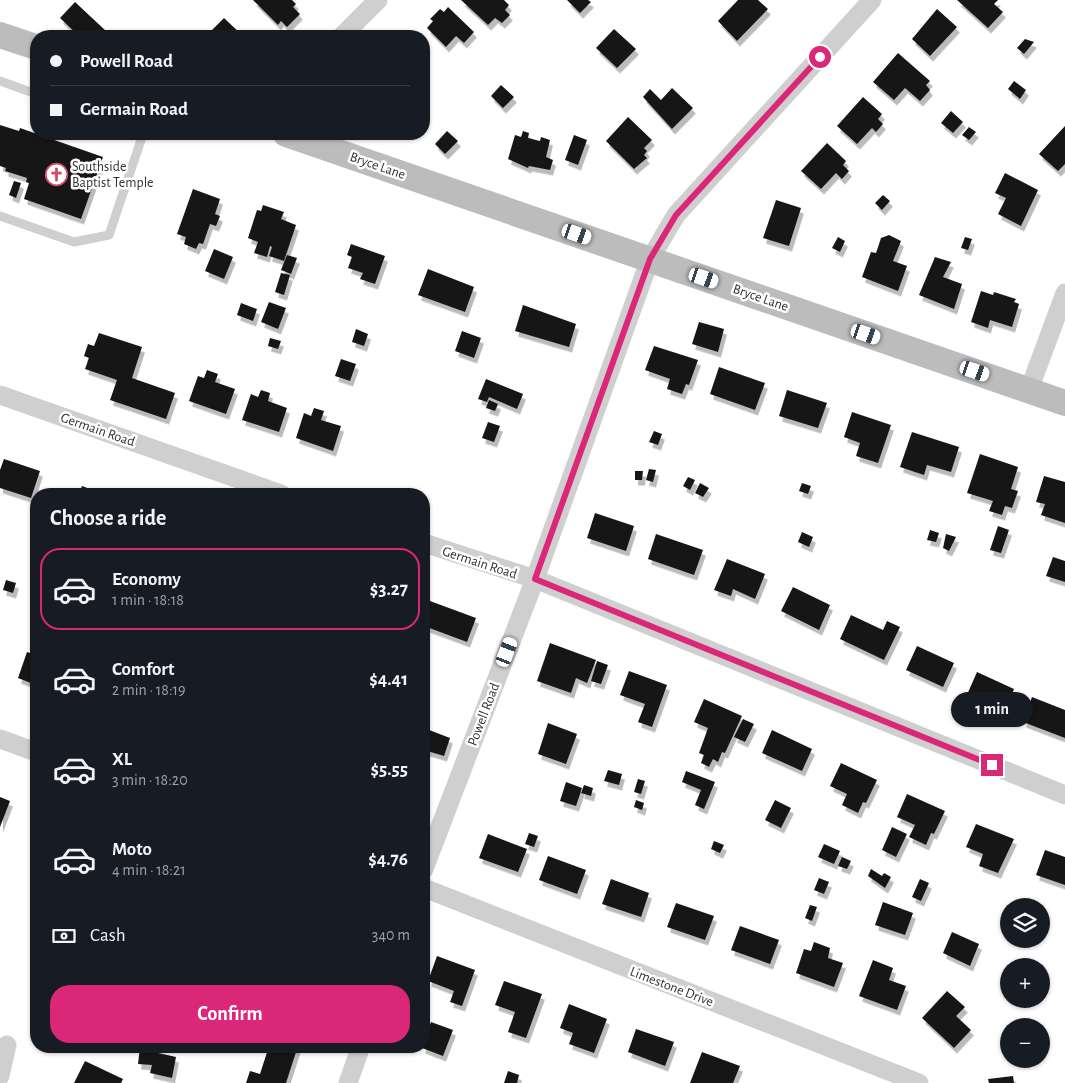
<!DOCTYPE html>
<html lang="en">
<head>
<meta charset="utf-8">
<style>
  :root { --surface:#171b24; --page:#242831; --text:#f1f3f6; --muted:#9ea1a6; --line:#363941; --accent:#db2777 }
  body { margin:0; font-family:"Alegreya Sans",sans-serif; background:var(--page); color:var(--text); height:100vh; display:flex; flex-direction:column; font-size:19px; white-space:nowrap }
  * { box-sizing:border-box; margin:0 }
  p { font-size:16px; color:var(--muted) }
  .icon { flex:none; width:28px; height:28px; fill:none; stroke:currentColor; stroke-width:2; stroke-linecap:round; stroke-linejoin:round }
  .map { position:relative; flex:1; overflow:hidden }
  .sheet { position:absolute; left:30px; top:488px; width:400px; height:565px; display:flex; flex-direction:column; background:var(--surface); border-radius:20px; box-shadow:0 1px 4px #0004 }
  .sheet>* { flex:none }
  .top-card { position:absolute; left:30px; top:30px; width:400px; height:110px; border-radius:20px; box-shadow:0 1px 4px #0004; display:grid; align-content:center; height:110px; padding:0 20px; background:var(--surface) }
  .buttons { position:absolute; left:1000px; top:898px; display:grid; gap:10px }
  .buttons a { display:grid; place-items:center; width:50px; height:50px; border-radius:50%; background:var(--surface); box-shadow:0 1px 4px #0004; font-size:25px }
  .end { position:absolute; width:22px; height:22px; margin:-11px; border:6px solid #db2777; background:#fff; box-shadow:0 0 0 2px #fff }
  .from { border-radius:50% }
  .bubble { position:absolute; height:35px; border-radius:18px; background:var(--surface); box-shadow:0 1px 4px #0004; font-size:16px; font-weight:600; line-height:35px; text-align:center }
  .car { position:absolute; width:15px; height:30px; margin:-15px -8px; border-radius:6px; box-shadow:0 0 4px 1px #0007; background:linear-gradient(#fff 24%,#345 0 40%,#fff 0 76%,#345 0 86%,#fff 0) }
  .top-card b { display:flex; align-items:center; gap:18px; height:48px; font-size:19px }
  .top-card b+b { border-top:1px solid var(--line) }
  .top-card i { width:12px; height:12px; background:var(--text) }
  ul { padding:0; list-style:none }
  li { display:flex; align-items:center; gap:15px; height:82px; margin:0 10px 8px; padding:0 10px; border:2px solid transparent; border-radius:20px }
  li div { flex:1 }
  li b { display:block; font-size:19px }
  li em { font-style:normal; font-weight:600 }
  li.selected { border-color:var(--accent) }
  li>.icon { width:45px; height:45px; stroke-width:1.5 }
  h2 { padding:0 20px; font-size:22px; line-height:60px }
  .pay { display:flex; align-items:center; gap:12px; height:55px; padding:0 20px; font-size:19px }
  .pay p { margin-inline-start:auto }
  .cta { display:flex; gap:10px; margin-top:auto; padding:10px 20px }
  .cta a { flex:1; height:58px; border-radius:20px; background:var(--accent); color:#fff; font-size:20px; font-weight:600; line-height:58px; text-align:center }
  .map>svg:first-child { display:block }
</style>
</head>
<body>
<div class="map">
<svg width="1065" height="1083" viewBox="0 0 1065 1083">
  <defs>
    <filter id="shadow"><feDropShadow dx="3" dy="5.5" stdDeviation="0" flood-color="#0004"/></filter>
  </defs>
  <rect width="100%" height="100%" fill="#fff"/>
  <path fill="#191919" filter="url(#shadow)" d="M253,0h39l4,4 -3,3 7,7 -13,13 -6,-6 -3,4z
    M461,0h43l5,5 -4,5 5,5 -8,8 -7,-5 -7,7z
    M567,0h21l3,2 -11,11z
    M738,0h20l10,9 -31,32 -19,-20z
    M957,0h41l-4,4 9,8 -15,16z
    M75,2l31,29 -5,5h-6l-4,-4 -4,4h-8l-19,-18z
    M448,7l26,25 -10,11 -8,-7 -10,11 -19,-19 6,-7 -3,-2 10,-10 4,3z
    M937,9l20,18 -27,29 -18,-17z
    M224,18l19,18h-29l-4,-4z
    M614,29l22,20 -19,19 -21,-20z
    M1025,39l9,3 -10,12 -7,-6z
    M898,53l32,28 -4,4 4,5 -10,11 -15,-13 -11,12 -21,-18z
    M1014,81l12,9 -6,9 -12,-10z
    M501,85l13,12 -11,11 -12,-12z
    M672,88l21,20 -21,21 -29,-32 7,-8 11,11z
    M863,97l19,17 -4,5 5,5 -7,8 -4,-4 -15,16 -20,-18z
    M951,111l12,11 -10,11 -12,-10z
    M628,117l24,23 -8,8 3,3 -3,4 3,3 -13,11 -28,-28z
    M0,125l19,6 1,-3 83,29 -22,62 -57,-20 5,-16 -3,-1 1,-4 -22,-7 1,-3 -6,-2z
    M1065,126v38l-7,7 -19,-17z
    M969,127l7,5 -7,8 -7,-5z
    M447,131l11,10 -13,13 -10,-10z
    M523,131l6,2 -1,5 12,3 1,-4 9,3 -4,17 7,3 -3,10 -21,-4 -1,2 -20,-9 7,-24 6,2z
    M574,135l13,5 -9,25 -13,-5z
    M827,143l19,18 -3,4 6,6 -7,8 -6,-6 -15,16 -20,-18z
    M1005,173l33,17 -17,36 -23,-12 8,-16 -11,-5z
    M14,181l7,2 -5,15 -7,-3z
    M193,189l27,10 -5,15 5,2 -4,10 -6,-2 -7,20 -4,-1 -3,6 -12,-5 2,-7 -9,-3z
    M883,195l7,6 -8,9 -7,-7z
    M776,200l25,8 -12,38 -26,-8z
    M263,205l21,7 -3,7 15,6 -12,36 -15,-5 3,-9 -2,-1 -3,11 -13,-4 4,-11 -10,-4 9,-28 4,1z
    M889,235l12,6 -8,20 14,5 -9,25 -36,-14 9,-25 5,1 5,-15z
    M838,237l7,4 -5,11 -8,-4z
    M965,237l7,2 -4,11 -7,-2z
    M351,244l34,12 -10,28 -15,-5 3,-6 -15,-5 4,-11 -5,-2z
    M214,249l19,8 -9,22 -19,-8z
    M287,255l10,3 -6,16 -10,-4z
    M935,257l16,5 -8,15 19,7 -8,25 -35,-14z
    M428,269l46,18 -9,25 -47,-17z
    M281,273l9,2 -6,20 -9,-3z
    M981,291l12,4 1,-3 22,7 -2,3 5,2 -7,23 -22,-7 -2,8 -17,-6z
    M269,302l17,6 -8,21 -17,-7z
    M241,303l16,6 -4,12 -16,-6z
    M523,305l53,19 -7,23 -54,-16z
    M699,322l25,7 -6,23 -26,-8z
    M356,329l12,5 -4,12 -12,-4z
    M462,331l19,7 -7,20 -19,-7z
    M99,333l43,14 -10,31 43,15 -9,26 -56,-19 7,-20 -32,-11 4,-11 -5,-2 4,-12 6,2z
    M270,338l11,3 -3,8 -10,-3z
    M654,346l44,14 -9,25 -3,-1 -4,10 -15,-5 3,-10 -25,-9z
    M341,359l15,5 -6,17 -15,-5z
    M719,367l46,16 -10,27 -45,-16z
    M207,370l11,4 -3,8 20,7 -9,25 -37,-13 9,-25 6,2z
    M486,379l37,15 -6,15 -28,-12 -2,5 -9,-3z
    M261,390l9,3 -2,8 19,7 -8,24 -37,-12 9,-26 7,3z
    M787,390l40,13 -9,25 -39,-12z
    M489,400l9,4 -3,7 -9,-3z
    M314,408l10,3 -3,9 20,6 -8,25 -37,-13 8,-25 7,3z
    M852,412l39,13 -13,38 -22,-7 4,-13 -16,-6z
    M488,422l12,4 -6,16 -12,-4z
    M654,431l8,3 -4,11 -9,-3z
    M912,432l47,15 -8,25 -24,-7 -3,10 -24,-8z
    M980,454l38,13 -7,22 7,2 -6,17 -7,-2 -3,9 -13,-4 4,-10 -26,-8z
    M4,459l36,12 -9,27 -31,-10v-18z
    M649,469l7,1 -3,12 -7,-2z
    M635,471h8l-1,9h-7z
    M1044,476l21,6v41l-24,-8 4,-11 -9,-2z
    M688,477l7,3 -5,10 -7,-4z
    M700,483l9,5 -6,9 -8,-4z
    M802,483l9,3 -3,8 -9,-3z
    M82,486l21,8h-24z
    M595,513l39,13 -8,25 -39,-13z
    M998,526l11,4 -8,23 -11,-3z
    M930,530l9,3 -3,9 -9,-2z
    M802,532l11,5 -4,10 -11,-5z
    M656,534l47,16 -9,25 -46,-16z
    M946,534l10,3 -7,14 -6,-3z
    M1053,557l12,4v21l-19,-6z
    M727,559l38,15 -10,25 -22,-10 -2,7 -17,-6z
    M6,580l10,3 -3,10 -10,-3z
    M793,587l37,18 -11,25 -38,-19z
    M430,601l46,17 -9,24 -43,-16v-8z
    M851,615l32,15 4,-9 13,6 -16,33 -44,-21z
    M550,643l46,17 -9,23 -11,-5 -5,15 -34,-12z
    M917,646l37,17 -11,24 -37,-17z
    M27,652l9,3v30l-18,-7z
    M597,661l11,4 -7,19 -10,-3z
    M629,671l38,14 -15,42 -14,-5 7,-18 -25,-9z
    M977,672l37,17 -10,25 -38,-17z
    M1032,697l33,13v28l-42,-16z
    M704,699l38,17 -17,37 -3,-1 -4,10 -5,-3 -4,8 -8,-4 3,-8 -5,-2 9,-25 -14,-6z
    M743,719l11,5 -9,18 -11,-5z
    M548,723l29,11 -11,30 -28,-10z
    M424,728l26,10 -6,18 -20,-6z
    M772,730l40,19 -10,22 -40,-18z
    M841,763l36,17 -11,23 -3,-1 -5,11 -16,-8 5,-11 -17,-8z
    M608,770l14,4 -3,11 -15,-4z
    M686,771l29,11 -11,27 -9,-4 6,-15 -19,-8z
    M638,779l7,2 -4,13 -7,-2z
    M566,782l16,6 -6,18 -16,-5z
    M584,785l9,3 -2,8 -10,-3z
    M907,794l38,17 -11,23 -3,-1 -5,12 -17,-8 6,-12 -18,-8z
    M0,797l10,4 -10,26z
    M636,800l8,3 -2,7 -8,-3z
    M775,800l16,8 -10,20 -16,-8z
    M976,824l38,15 -16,34 -19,-7 4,-12 -17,-7z
    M892,827l15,7 -11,23 -14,-7z
    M529,833l9,3 -4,11 -9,-3z
    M488,834l39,15 -9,23 -39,-14z
    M714,841l10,4 -4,8 -9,-4z
    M824,844l16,7 -6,13 -16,-7z
    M1045,850l20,7v28l-29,-10z
    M548,856l38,14 -9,24 -38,-14z
    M842,857l9,4 -4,8 -9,-3z
    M871,869l11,7 2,-3 7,4 -6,11 -17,-12z
    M819,878l10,4 -5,12 -10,-4z
    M611,879l38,14 -8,24 -39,-13z
    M920,879l9,4 -8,18 -9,-4z
    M883,902l30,11 -8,22 -30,-10z
    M676,903l38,13 -9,24 -38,-13z
    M810,905l7,2 -5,14 -7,-3z
    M740,926l39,14 -9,24 -39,-14z
    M952,932l27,12 -9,22 -27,-13z
    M814,942l16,6 -2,10 15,5 -9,24 -38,-14 8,-24 7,2z
    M437,956l38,14 -13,36 -12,-4 4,-11 -26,-10z
    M873,960l20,8 -4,12 17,6 -9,24 -38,-14z
    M504,981l38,13 -16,44 -18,-6 7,-20 -20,-7z
    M947,991l18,16 -9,9 15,14 -17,18 -32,-30z
    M569,1004l38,15 -13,34 -25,-9 4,-11 -13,-5z
    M431,1022l22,8 -10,26 -21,-8z
    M636,1029l38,13 -9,24 -37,-14z
    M269,1046h29l-12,37h-40l4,-12 10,3z
    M140,1047l15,1 -1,4 22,5 -4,21 -22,-5 2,-8 -14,-1z
    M702,1052l38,14 -7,17h-43z
    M85,1061l38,18 -2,4h-47z
    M508,1071l11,4 -2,8h-13z
    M1013,1076l1,7h-25l-1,-4z"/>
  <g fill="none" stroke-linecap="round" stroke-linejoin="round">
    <path stroke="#cfcfcf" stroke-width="9" d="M0,81l36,13
      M0,216l74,26 35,-7 34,-101"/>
    <path stroke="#cfcfcf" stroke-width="19" d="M342,36l36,-36
      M1029,390l36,-97
      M0,395l281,99
      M424,543l111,36 530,216
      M0,739l36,13
      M424,869l111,-290 115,-320 26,-44 196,-215
      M424,888l495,195
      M0,1076l7,-31
      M348,1083l13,-37"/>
    <path stroke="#bcbcbc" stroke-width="26" d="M0,35l36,12
      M286,134l779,269"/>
  </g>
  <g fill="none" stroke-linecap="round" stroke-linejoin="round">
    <path stroke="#db2777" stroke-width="6" d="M820,57l-144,158 -26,44 -115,320 457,186"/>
  </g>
  <defs>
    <symbol id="church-ring" viewBox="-11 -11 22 22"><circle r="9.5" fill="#fff" stroke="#d34a67" stroke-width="1.5"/><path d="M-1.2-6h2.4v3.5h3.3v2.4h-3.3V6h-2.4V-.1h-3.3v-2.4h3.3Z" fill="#d34a67"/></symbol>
  </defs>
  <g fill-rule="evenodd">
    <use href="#church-ring" x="44" y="162" width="25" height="25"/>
  </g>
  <g text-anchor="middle" stroke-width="5" stroke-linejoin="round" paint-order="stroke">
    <g font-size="14" fill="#323232" stroke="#fff">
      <text transform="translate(378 165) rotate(19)" y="5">Bryce Lane</text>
      <text transform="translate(761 297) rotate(19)" y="5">Bryce Lane</text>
      <text transform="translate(98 429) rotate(19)" y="5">Germain Road</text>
      <text transform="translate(480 562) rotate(18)" y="5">Germain Road</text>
      <text transform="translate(483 714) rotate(-69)" y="5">Powell Road</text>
      <text transform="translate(672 986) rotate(21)" y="5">Limestone Drive</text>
    </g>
    <g font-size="14" fill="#323232" stroke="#fff" text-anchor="start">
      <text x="72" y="171">Southside<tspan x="72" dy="16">Baptist Temple</tspan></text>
    </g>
  </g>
</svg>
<div class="buttons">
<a><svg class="icon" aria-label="layers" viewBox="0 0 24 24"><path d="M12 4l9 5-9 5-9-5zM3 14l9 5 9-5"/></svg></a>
<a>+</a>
<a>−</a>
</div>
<i class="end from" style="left:820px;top:57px"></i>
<i class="end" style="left:992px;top:765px"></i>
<div class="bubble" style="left:951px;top:692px;width:82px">1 min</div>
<i class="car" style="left:577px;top:234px;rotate:109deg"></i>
<i class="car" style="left:704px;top:278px;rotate:109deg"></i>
<i class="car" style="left:866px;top:334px;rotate:109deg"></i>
<i class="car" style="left:975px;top:371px;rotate:109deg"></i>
<i class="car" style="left:507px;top:652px;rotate:21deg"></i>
<div class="top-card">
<b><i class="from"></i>Powell Road</b>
<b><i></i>Germain Road</b>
</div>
<section class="sheet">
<h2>Choose a ride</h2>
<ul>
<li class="selected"><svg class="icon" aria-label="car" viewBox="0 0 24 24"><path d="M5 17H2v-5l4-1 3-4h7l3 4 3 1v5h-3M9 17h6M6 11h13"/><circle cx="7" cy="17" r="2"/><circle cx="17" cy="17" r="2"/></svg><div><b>Economy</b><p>1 min · 18:18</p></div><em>$3.27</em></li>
<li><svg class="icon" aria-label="car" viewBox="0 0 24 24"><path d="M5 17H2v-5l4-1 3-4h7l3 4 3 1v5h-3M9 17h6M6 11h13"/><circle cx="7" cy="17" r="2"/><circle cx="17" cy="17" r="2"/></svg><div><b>Comfort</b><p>2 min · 18:19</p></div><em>$4.41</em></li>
<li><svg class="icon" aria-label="car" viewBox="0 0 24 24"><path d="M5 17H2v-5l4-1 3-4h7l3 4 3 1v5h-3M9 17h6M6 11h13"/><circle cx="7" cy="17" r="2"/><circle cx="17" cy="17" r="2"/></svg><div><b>XL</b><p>3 min · 18:20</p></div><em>$5.55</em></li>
<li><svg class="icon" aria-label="car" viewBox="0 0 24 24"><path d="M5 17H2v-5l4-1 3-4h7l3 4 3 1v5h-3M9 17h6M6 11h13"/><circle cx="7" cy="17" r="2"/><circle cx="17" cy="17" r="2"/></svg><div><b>Moto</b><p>4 min · 18:21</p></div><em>$4.76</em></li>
</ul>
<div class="pay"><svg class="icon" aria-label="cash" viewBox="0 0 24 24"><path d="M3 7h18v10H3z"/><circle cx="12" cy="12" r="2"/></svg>Cash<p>340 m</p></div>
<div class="cta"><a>Confirm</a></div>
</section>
</div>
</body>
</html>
